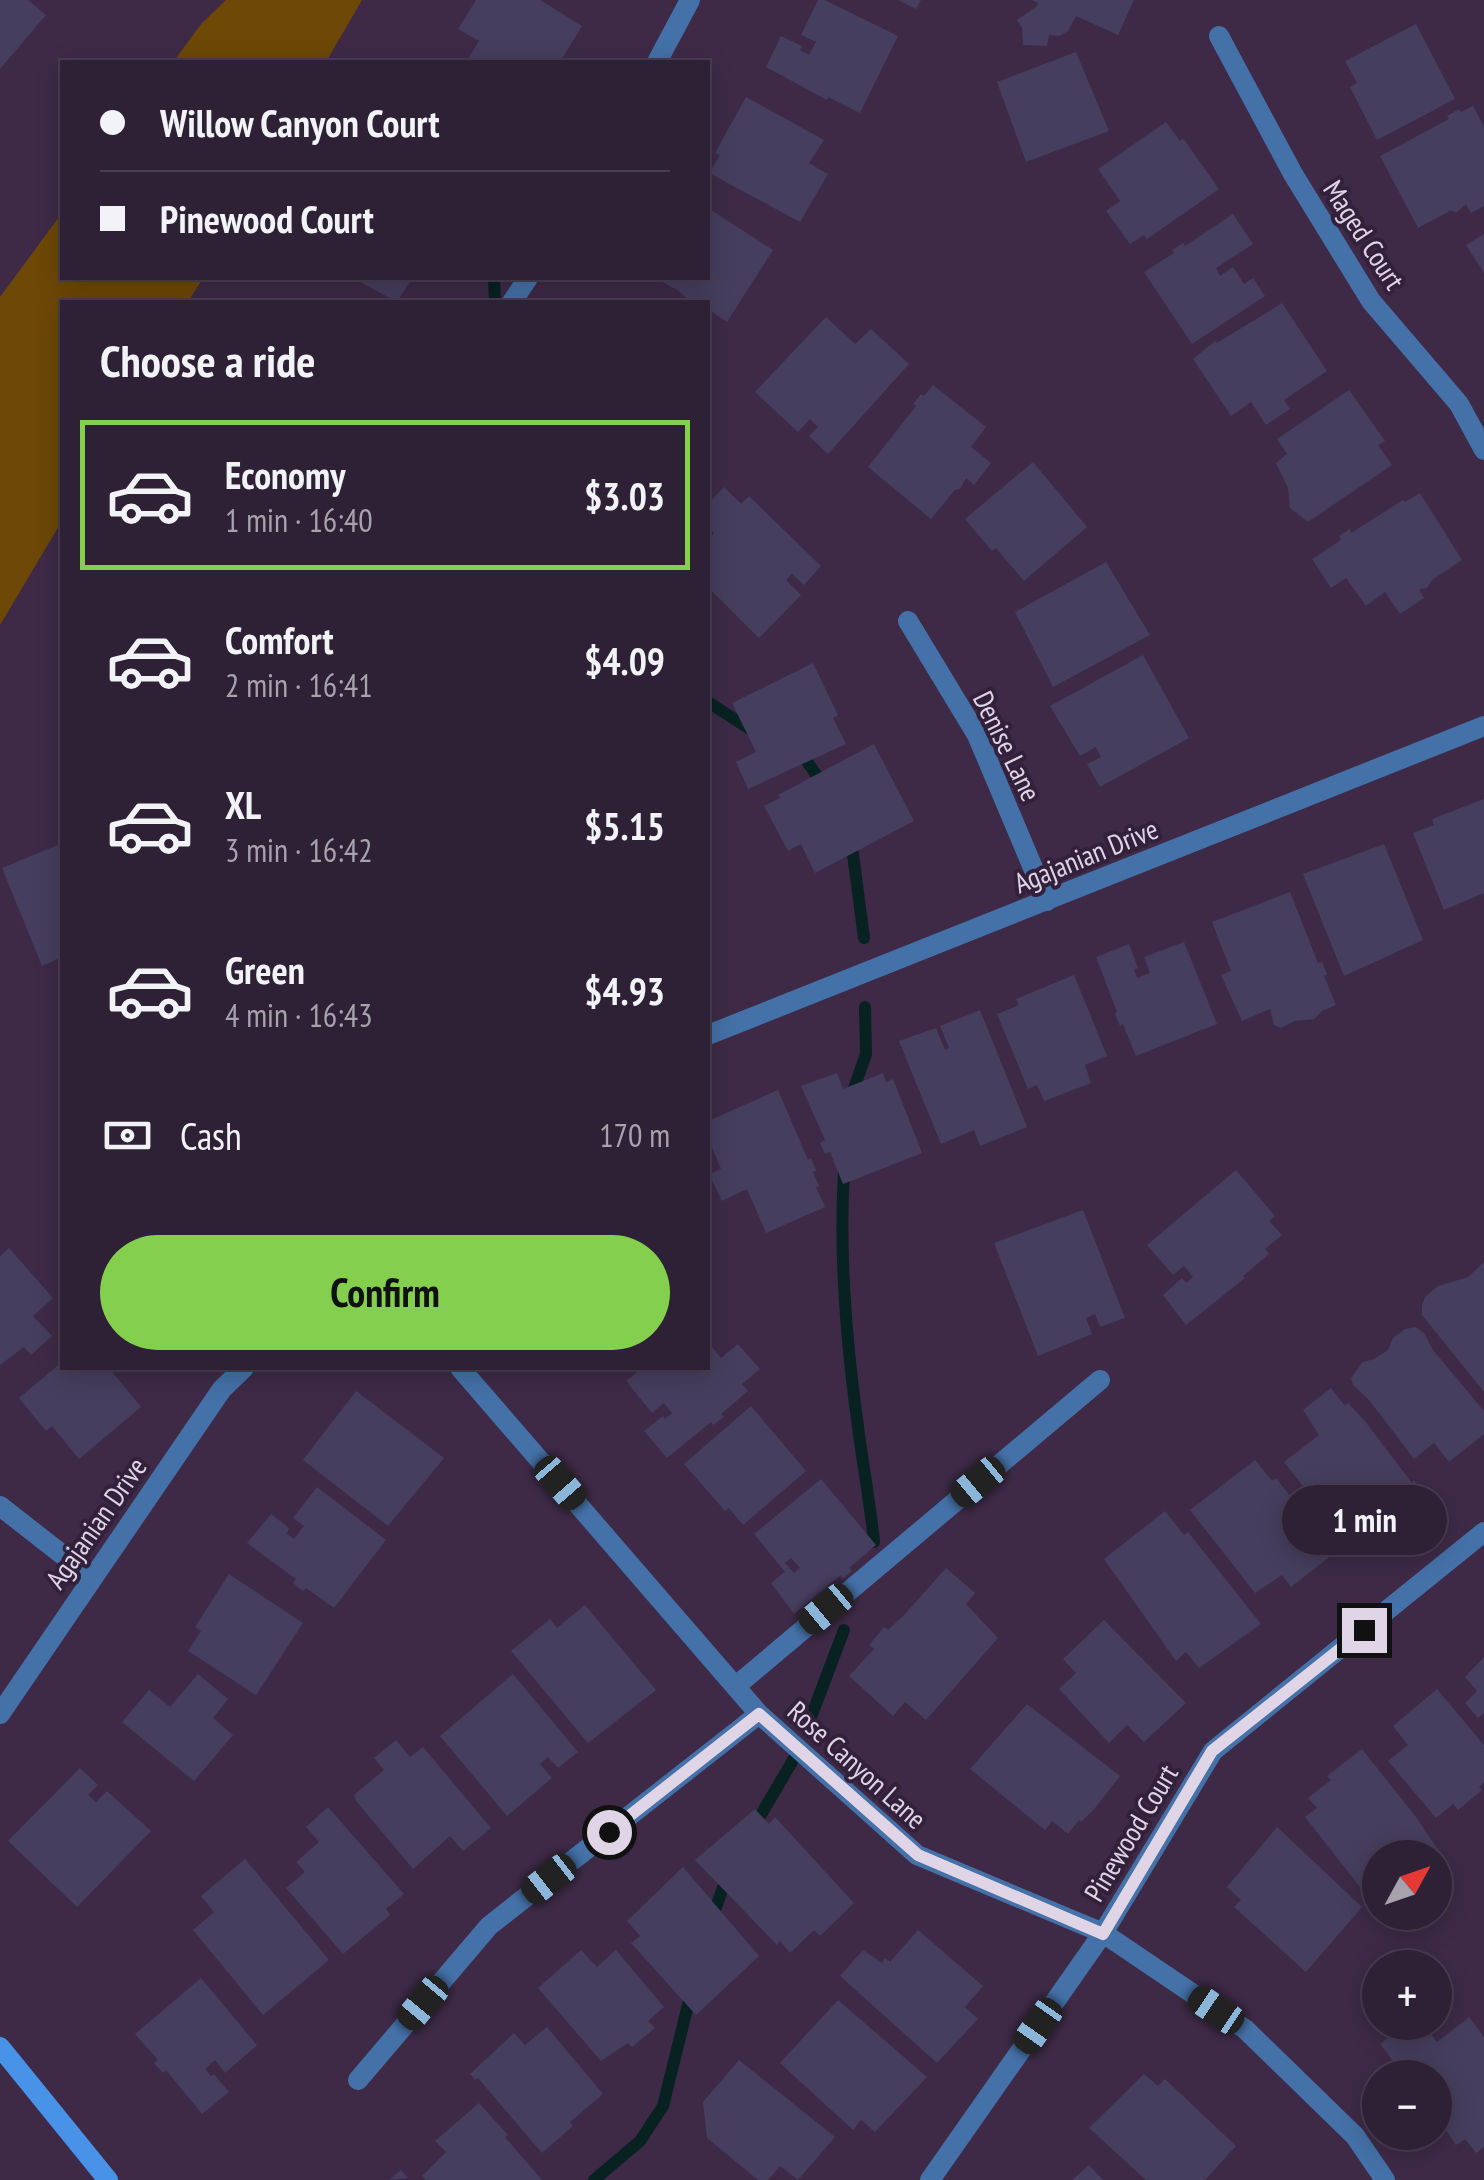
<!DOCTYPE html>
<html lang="en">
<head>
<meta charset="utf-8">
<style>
  :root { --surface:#2e2035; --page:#3a2d41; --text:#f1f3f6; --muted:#a7a3ad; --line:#493e50; --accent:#84cf4d }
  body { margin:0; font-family:"PT Sans Narrow",sans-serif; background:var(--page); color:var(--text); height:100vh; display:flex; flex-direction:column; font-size:38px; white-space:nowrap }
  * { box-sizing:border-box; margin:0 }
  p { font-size:32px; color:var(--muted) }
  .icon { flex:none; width:55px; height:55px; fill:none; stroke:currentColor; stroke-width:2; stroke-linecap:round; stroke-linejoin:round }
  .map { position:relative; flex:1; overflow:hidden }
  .drawer { position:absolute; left:60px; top:300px; width:650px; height:1070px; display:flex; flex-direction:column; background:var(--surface); border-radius:0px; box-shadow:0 5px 25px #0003,0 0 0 2px var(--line) }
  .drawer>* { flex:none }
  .hud { position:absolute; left:60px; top:60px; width:650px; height:220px; border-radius:0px; box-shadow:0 5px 25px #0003,0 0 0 2px var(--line); display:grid; align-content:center; height:220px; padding:0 40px; background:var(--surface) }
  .needle { width:65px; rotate:50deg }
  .buttons { position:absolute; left:1362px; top:1840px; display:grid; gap:20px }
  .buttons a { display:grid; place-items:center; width:90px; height:90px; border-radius:50%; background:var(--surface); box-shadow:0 5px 25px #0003,0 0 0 2px var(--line); font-size:50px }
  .end { position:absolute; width:45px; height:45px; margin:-22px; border:12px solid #e0d5e7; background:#111; box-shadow:0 0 0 5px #111 }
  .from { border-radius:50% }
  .bubble { position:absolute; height:70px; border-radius:35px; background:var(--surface); box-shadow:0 5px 25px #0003,0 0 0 2px var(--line); font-size:32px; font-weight:700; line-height:70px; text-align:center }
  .car { position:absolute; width:30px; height:60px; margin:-30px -15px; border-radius:12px; box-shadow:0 0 8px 2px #0007; background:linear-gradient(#222 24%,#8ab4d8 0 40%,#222 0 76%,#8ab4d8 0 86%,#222 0) }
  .hud b { display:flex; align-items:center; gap:35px; height:95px; font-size:38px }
  .hud b+b { border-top:2px solid var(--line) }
  .hud i { width:25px; height:25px; background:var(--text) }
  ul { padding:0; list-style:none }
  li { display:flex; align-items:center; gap:30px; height:150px; margin:0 20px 15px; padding:0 20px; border:5px solid transparent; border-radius:0px }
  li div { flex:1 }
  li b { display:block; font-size:38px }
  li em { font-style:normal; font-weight:700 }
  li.selected { border-color:var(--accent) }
  li>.icon { width:90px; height:90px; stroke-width:1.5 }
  h2 { padding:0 40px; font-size:45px; line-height:120px }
  .pay { display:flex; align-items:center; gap:25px; height:110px; padding:0 40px; font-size:38px }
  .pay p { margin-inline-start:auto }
  .primary-button { display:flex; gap:20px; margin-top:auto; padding:20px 40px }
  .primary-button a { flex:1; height:115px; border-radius:60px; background:var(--accent); color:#111; font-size:40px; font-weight:700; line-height:115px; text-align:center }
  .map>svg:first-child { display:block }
</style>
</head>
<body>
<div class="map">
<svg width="1484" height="2180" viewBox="0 0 1484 2180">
  <rect width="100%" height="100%" fill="#3e2a47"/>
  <path fill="#6d4806" d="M226,0h136l-36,62h-153l29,-39z
    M62,213v65h141l-15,24h-126v219l-62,104v-328z"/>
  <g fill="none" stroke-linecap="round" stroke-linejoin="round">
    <path stroke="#082222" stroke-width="12" d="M494,278l1,24
      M708,702l48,31
      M795,754l11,6 19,27
      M851,839l13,99
      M851,1097l15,-43 -1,-47
      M844,1171c-5,82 2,167 13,248 5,42 13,82 17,123
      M811,1717l33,-87
      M752,1830l44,-75
      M711,1921l17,-47
      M594,2180l46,-39 23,-35 28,-113"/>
  </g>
  <path fill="#453e5e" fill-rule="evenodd" d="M0,0h28l18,15 -46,54z
    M476,0h64l42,26 -22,36h-94l13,-21 -21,-12z
    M818,0h7l73,36 -38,77 -32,-16 -1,3 -61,-33 15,-31 21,10 -2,4 9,5 7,-13 -15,-7z
    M898,0h23l-5,9z
    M1032,0h102l-16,35 -42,-19 -8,15 -9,5 -10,-1 -2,11 -24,-1 -1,-17 -5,-8 20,-14 1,-3z
    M1416,24l39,75 -78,41 -27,-53 7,-4 -12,-22z
    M1076,52l33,79 -83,31 -29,-80z
    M746,97l78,43 -15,23 19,11 -28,48 -91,-49 11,-18 -5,-2z
    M1473,106l11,20v80l-13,7 -5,-9 -9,8 -10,-2 3,1 -32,17 -38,-72 69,-37 -2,-3 12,-7 2,3z
    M1166,122l14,19 3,-3 36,51 -72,50 -3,-4 -14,9 -24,-33 14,-10 -22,-32z
    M708,208l65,42 -46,72 -19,-13v-7h-18l-11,-11 -24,-13h53z
    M1233,214l20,30 -37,24 4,8 13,-9 11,17 9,-6 12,18 -73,48 -48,-72 30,-19 -2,-3 11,-7 2,3z
    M1484,234v39l-18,-28z
    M353,278h59l-15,24z
    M1282,303l45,68 -43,29 6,9 -24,16 -15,-23 -20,14 -38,-57 22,-18 2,2z
    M826,317l29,27 16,-15 38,35 -81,90 -19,-18 9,-9 -8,-8 -12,13 -43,-40z
    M933,385l53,42 -15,20 20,16 -17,22 -8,-7 -6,11 -5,1 -24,29 -63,-52 48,-61 -3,-2 8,-10 3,2z
    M1349,390l36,51 -7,4 14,20 -84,57 -18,-14 -2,-20 -12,-25 11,-9 -10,-15z
    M1033,462l54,65 -63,54 -28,-33 -4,3 -27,-32z
    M724,487l17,17 8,-8 72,70 -17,19 -12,-11 -6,6 15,15 -42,43 -51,-51v-47l6,-7 -6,-6v-23z
    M1420,493l42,67 -30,20 -5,8 -8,1 5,9 -24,16 -15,-22 -19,14 -20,-28 -15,10 -19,-29 29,-19 -2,-4 11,-7 1,4 52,-33 2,2z
    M1106,562l44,73 -97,52 -38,-75z
    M1143,655l46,83 -89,49 -13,-23 14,-7 -5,-10 -16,9 -30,-50z
    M813,663l25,52 -5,3 13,26 -98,45 -12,-27 20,-10 -24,-49z
    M874,744l40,77 -99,52 -14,-29 -13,7 -24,-45 16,-8 -2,-3z
    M1484,799v94l-40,17 -31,-77 21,-8 -2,-6z
    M1384,844l39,96 -79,36 -41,-102z
    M58,845l4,12v100l-20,9 -40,-98z
    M1290,892l28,71 4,-1 5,12 -3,2 12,29 -14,6 -8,8 -19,2 -14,7 -7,-3 -4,-16 -28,12 -21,-46 10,-4 -19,-49z
    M1184,942l33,82 -81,32 -13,-32 -3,2 -5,-12 2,-2 -21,-55 33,-13 9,24 -4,2 3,8 13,-5 -6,-16z
    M1074,975l33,81 -22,9 6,18 -47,18 -7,-16 -9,4 -31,-75 22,-9 -3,-6z
    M980,1010l47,117 -47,19 -6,-16 -33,14 -42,-103 37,-13 9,22 4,-2 -9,-22z
    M837,1073l6,16 40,-16 3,9 7,-3 29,74 -79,31 -13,-32 -5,2 -5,-11 5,-3 -24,-54z
    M778,1090l30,70 3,-2 5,13 -3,1 6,14 -3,1 9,20 -59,26 -19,-44 -25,12 -13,-27 12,-5 -13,-31v-17z
    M1236,1170l39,46 -6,5 13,14 -17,14 4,5 -26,22 2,2 -59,47 -23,-30 19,-17 4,5 7,-6 -9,-11 -11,9 -26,-30z
    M1083,1210l42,108 -25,9 -5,-13 -9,4 6,16 -54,22 -44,-113z
    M9,1248l44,50 -20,18 19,20 -21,19 -7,-8 -24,18v-109z
    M1484,1262v130l-62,-77v-9l3,-9 13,-11 30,-9z
    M1416,1327l8,6 9,17 51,61v23l-35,28 -15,-19 -20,16 -45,-59 -16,-15 -2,-7 12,-16 11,-3 14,-9 5,-12 12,-9z
    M708,1342l13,16 17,-14 22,25 -18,15 6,7 -27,23 3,3 -11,8 -2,-3 -44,36 -23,-27 19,-15 2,3 7,-6 -8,-10 -12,10 -26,-32 16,-13h66z
    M62,1362v6h47l32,39 -62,52 -27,-33 -6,5 -27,-33z
    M1331,1388l14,18 3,-3 16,17 48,63 2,-3 6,8 -59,43 -9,-11 -14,11 -54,-69 35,-27 -16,-25z
    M356,1391l88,67 -56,68 -85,-66z
    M751,1406l55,65 -63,54 -14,-17 -4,3 -41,-47z
    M1255,1460l17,21 4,-3 51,65 2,-2 8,10 -46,36 -9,-12 -27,18 -65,-83z
    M821,1479l55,66 -27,23 3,3 -10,8 -1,-4 -47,39 -23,-31 14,-11 -31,-38zM791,1558l9,10 -6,5 -9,-10z
    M317,1487l69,53 -52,68 -28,-20 -3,3 -10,-8 3,-4 -49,-36 24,-29 18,14 -2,6 7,5 10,-13 -11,-8z
    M1165,1511l19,24 4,-3 73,92 -62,44 -13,-16 -10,9 -72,-102z
    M946,1568l29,25 -9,11 32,34 -72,82 -21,-18 -12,14 -44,-40 25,-27 -5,-4 15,-18 4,3 17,-16z
    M229,1574l74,49 -47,72 -68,-44 13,-20 -6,-4z
    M585,1605l71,85 -68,53 -77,-92 39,-32 7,9z
    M1104,1620l82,83 -42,39 -17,-17 -18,18 -50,-54 17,-16 -13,-14z
    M1484,1657v56l-6,5 -13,-15 12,-12 -12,-14z
    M198,1674l30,25 -15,19 20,17 -39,46 -72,-59 27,-32 21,17z
    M513,1674l65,78 -20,16 -10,-11 -8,7 12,14 -45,38 -67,-80z
    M1437,1689l47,56v37l-5,5 3,3 -24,20 -5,-6 -17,14 -48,-57 20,-16 -15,-19z
    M1027,1704l93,72 -25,32 -14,14 -2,-2 -11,14 -16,-13 -7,9 -75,-61z
    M396,1740l14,17 13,-10 68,81 -28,23 -13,-15 -37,33 -56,-67 -3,-7 30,-25 -10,-12z
    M1362,1749l54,68 23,34 -9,7h-50v13l-20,16 -55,-70 12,-9 -9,-10 23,-18 -4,-4z
    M80,1768l18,17 -10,10 8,7 11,-11 44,40 -74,76 -69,-66z
    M328,1807l76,87 -18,15 4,6 -47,39 -57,-66 19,-16 -9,-10 23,-20 -13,-15z
    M755,1809l14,15 6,-7 79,86 -34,33 -6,-6 -24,23 -10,-12 -3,4 -82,-85z
    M1277,1827l85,80 -56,65 -72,-65 7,-7 -14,-13z
    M245,1859l84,101 -66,55 -70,-85 21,-18 -13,-16z
    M683,1867l76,89 -63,59 -65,-72 9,-7 -13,-15z
    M918,1930l65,56 -18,21 13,12 -41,44 -97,-87 23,-26 19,13 3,-5 5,4z
    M581,1950l16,17 19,-17 48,57 -16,14 7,7 -23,19 -4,-4 -27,18 -63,-73z
    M201,1978l56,67 -32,28 -10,-13 -10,9 6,7 3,-2 15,18 -27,22 -36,-44 -3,3 -9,-10 4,-3 -23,-26z
    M838,2000l89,77 -52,55 -14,-12 -8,10 -73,-67z
    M1469,2017l15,20v110l-8,6 -11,-14 -9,6 -21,-31v-36h-29l-26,-34 29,-22h13l15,20z
    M547,2027l56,67 -33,28 3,4 -31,27 -64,-75 -3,2 -5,-6 44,-41 11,12z
    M739,2060l96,77 -37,43 -18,-14 -12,14h-10l-51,-42 -4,-36z
    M1144,2074l14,12 7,-7 71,67 -31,34h-59l-57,-52z
    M479,2103l29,32 -3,2 37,43h-116l-4,-4 24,-24 -11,-11z
    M1089,2165l14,15h-31z
    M401,2170l7,8 -19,2z"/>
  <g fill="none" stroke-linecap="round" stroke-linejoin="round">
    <path stroke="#4471a7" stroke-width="20" d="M736,1686l364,-306"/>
    <path stroke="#4471a7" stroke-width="20" d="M1219,36l74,138 78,127 88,103 25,46
      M657,62l33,-62
      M512,302l16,-24
      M908,621l69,114 70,166
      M708,1035l776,-309
      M460,1368l299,346 158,141 186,78 142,96 110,107 30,44
      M0,1506l91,71
      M0,1714l222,-325 22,-21
      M358,2080l131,-154 270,-212
      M930,2180l173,-247 110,-182 271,-219"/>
    <path stroke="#4892e8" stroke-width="20" d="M0,2047l108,133"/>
  </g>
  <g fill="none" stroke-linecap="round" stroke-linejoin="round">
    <path stroke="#e0d5e7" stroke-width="12" d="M609,1832l150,-118 159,141 185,79 109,-183 152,-121"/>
  </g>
  <g text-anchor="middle" stroke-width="8" stroke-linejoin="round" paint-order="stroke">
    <g font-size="28" fill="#e0d5e7" stroke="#33213c">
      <text transform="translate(1364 235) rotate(57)" y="10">Maged Court</text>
      <text transform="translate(1007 746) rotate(64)" y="10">Denise Lane</text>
      <text transform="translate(1086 856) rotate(-22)" y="10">Agajanian Drive</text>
      <text transform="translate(96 1523) rotate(-55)" y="10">Agajanian Drive</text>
      <text transform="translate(857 1765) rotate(42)" y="10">Rose Canyon Lane</text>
      <text transform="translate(1131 1833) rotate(-59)" y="10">Pinewood Court</text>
    </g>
  </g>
</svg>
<div class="buttons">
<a><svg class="needle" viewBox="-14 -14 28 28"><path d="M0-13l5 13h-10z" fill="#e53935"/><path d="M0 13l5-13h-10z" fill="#a7a3ad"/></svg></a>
<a>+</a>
<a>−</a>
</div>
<i class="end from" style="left:609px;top:1832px"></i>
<i class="end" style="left:1364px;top:1630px"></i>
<div class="bubble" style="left:1282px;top:1485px;width:165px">1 min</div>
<i class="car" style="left:978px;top:1482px;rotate:230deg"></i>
<i class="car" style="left:560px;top:1483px;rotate:139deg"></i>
<i class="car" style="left:826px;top:1609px;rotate:230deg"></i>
<i class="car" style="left:549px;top:1879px;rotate:232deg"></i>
<i class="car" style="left:423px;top:2003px;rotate:220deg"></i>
<i class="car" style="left:1216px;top:2010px;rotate:304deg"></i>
<i class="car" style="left:1038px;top:2026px;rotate:215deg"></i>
<div class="hud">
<b><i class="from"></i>Willow Canyon Court</b>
<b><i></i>Pinewood Court</b>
</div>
<section class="drawer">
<h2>Choose a ride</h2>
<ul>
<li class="selected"><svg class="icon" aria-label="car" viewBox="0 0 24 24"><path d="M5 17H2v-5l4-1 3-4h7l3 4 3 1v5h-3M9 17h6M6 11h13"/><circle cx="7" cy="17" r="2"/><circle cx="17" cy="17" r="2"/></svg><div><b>Economy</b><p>1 min · 16:40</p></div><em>$3.03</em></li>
<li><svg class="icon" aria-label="car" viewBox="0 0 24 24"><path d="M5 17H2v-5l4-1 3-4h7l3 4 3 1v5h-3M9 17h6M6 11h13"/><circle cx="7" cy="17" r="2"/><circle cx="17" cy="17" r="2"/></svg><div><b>Comfort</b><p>2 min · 16:41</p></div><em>$4.09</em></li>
<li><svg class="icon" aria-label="car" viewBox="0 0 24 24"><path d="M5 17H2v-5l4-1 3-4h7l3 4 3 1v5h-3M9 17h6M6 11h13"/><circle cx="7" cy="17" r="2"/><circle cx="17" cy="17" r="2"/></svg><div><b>XL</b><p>3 min · 16:42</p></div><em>$5.15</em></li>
<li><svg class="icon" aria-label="car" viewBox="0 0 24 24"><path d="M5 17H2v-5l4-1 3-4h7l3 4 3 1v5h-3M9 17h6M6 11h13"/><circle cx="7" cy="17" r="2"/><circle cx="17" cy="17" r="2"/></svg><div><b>Green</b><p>4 min · 16:43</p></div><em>$4.93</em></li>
</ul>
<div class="pay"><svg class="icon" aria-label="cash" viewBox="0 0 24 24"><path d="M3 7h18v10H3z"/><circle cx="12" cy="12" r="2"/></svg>Cash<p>170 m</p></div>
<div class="primary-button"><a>Confirm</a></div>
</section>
</div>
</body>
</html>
